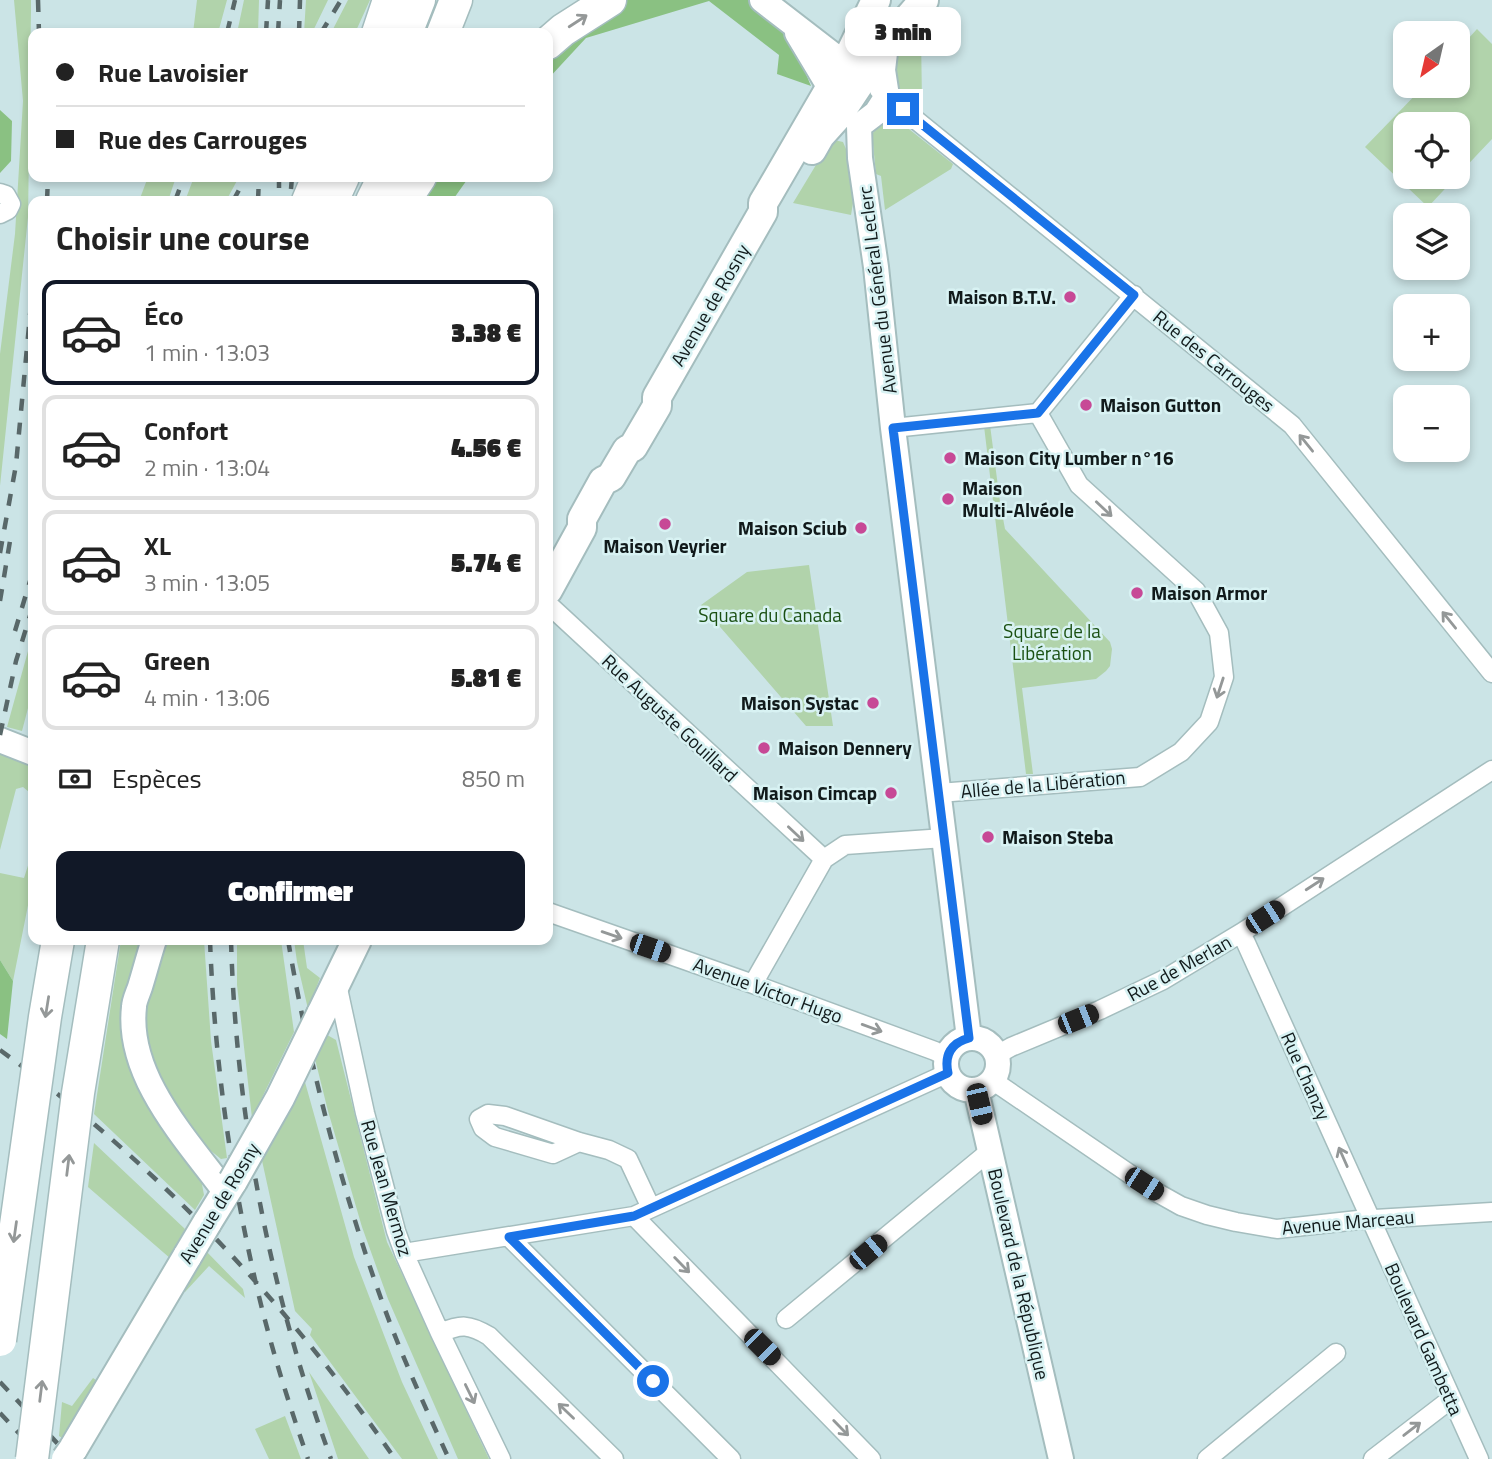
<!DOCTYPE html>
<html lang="fr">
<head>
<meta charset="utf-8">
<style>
  :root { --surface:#fff; --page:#f6f6f6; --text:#222; --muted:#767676; --line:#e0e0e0; --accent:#111827 }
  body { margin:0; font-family:"Titillium Web",sans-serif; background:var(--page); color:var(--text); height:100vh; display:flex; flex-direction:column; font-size:26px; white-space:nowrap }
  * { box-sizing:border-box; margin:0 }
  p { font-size:23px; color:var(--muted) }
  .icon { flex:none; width:38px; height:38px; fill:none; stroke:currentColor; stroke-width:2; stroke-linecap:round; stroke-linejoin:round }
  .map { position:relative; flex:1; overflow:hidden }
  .details { position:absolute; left:28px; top:196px; width:525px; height:749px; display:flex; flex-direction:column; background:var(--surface); border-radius:14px; box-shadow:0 4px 10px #0003 }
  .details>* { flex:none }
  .top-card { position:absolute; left:28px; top:28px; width:525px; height:154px; border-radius:14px; box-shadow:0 4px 10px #0003; display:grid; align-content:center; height:154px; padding:0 28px; background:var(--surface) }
  .needle { width:46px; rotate:214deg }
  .fabs { position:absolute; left:1393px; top:21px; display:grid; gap:14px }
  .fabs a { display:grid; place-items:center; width:77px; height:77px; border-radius:14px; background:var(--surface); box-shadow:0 4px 10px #0003; font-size:35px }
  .end { position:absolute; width:32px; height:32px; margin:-16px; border:9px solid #1a73e8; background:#fff; box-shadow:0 0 0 4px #fff }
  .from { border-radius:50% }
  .bubble { position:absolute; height:49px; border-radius:14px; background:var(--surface); box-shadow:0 4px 10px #0003; font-size:23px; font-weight:800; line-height:49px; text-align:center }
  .car { position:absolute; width:21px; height:42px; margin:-21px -10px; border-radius:9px; box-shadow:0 0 5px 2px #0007; background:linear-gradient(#222 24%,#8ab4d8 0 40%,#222 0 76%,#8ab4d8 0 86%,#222 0) }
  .top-card b { display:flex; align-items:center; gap:24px; height:66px; font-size:26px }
  .top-card b+b { border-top:2px solid var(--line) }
  .top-card i { width:18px; height:18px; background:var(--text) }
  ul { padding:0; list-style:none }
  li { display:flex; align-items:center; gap:21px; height:105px; margin:0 14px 10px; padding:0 14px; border:4px solid var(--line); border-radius:14px }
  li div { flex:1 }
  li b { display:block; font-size:26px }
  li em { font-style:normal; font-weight:800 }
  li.selected { border-color:var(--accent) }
  li>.icon { width:63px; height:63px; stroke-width:1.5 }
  h2 { padding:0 28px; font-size:32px; line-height:84px }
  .pay { display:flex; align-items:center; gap:18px; height:77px; padding:0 28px; font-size:26px }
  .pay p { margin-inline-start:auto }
  .action { display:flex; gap:14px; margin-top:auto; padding:14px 28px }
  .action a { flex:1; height:80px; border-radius:14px; background:var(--accent); color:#fff; font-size:28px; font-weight:800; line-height:80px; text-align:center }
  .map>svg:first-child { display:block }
</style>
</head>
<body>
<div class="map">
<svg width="1492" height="1459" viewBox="0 0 1492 1459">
  <rect width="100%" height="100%" fill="#cbe4e6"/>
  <path fill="#b1d3ab" d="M14,0h17v10l-3,207 -28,269v-132l15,-120 8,-133z
    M197,0h30l-9,33h-25z
    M244,0h15l-1,33h-21z
    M306,0h22l-16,33h-8z
    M348,0h22l-15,33h-24z
    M919,23l2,12 1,67 -10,1 -7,-6 -11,-17v-25z
    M1477,29l15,15v95l-34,36v-51h-53v53h51l-28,30 -63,-60 59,-61h34v-36z
    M890,114l63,50 -2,5 -66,41 -4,-34 -5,-2 -4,-40 13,-16z
    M834,140l9,2 3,7 7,54 -2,12 -58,-12 35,-58z
    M148,177h28l-8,24h-29z
    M194,177h45l-13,24h-41z
    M990,425l10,77 5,27 105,113 2,7 -2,17 -4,5 -10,8 -74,9 11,86h-7l-42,-348z
    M809,565l24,161h-27l-105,-121 46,-33z
    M33,633v56l-11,42 -15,-4z
    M0,750l33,17v52l-3,-1 -1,-26 -6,-5 -7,2 -16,61z
    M33,850v30l-20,101 -13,-21v-87l24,5z
    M121,940h23l-21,76 2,39 30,58 45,61 4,21 -9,15 -101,-96z
    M166,940h38l7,101 16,117 -6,1 -21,-17 -34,-48 -20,-44 -2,-33 7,-38z
    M237,940h44l13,92 -42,86 -15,-133z
    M294,940h9l4,28 13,10 -12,31 -11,-47z
    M322,1032l14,8 51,202 102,217h-31l-70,-160 -26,-72 -34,-116 -15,-60z
    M303,1075l51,182 48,125 36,77h-36l-92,-124 2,-6 -17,-18 -34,-155z
    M94,1143l91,86 -14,30 -83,-72z
    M205,1250l38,39 2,9 -36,-32 -24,26 -5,-4z
    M309,1372l60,87h-31z
    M93,1378l6,4 -34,58 -6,-4 3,-34 10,4z
    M285,1416l16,43h-32l-14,-30z"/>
  <path fill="#8ac182" d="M625,0h123l40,31 23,55 -34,-12 2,-19 -70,-54 -123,37 -38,41v-25z
    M0,110l12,11 -1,40 -11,12z
    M433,177h36l-17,24h-33z
    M0,960l13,21 -6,58 -7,-5z"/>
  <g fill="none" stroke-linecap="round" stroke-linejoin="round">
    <defs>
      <path id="street" d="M879,90l413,335 200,248
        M0,193l6,2 5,9 -3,6 -8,4
        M893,428l145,-15 96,-118
        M548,604l276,255
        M939,793l201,-16 41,-25 28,-30 15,-45 -5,-44 -23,-42 -117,-106 -41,-72
        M548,912l205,72 182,67 12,6
        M1241,933l5,10 233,516
        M337,984l28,129 31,118 8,22 36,80 61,126
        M753,984l71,-125 21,-14 99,-7
        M997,1055l14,-8 89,-37 63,-30 78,-47 251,-163
        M992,1080l164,112 25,14 26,9 29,7 41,7 81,-9 134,-8
        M579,1142l-26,12 -58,-17 -12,-9 -4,-9 9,-5 17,2 74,26 30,8 19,9 23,49
        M634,1216l237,243
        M509,1237l222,222
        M404,1253l230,-37 314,-143
        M786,1319l204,-168
        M440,1333c21,-9 29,-9 49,3l125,123
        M1207,1459l129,-106
        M1373,1459l78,-60"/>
      <path id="secondary" d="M762,0l83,64
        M797,33l33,55 8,11 4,-1
        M859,126l1,32 16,109 17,161 76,610
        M859,126l17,-13 11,-17 -4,-26 3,-26
        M0,740l33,13
        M154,940c-5,15 -9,31 -14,47 -2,6 -6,14 -6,20 -8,70 54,134 92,186
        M946 1064a26 26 0 1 1 52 0a26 26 0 1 1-52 0Z
        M976,1090l85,369"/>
      <path id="primary" d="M812,150l8,-14 18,-20 48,-72 38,-44
        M548,590l34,-62v-9l21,-38 8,-4 16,-27 6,-3 24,-41v-9l106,-185v-9l6,-10 61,-105 15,-24 31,-64
        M321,1014l36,-74
        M207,1223l26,-42
        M73,1449l115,-194"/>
      <path id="highway" d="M378,33l11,-33
        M406,33l13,-33
        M443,33l13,-33
        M548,43l15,-13 47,-30
        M308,201l10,-24
        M332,201l11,-24
        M372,201l12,-24
        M404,201l16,-24"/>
    </defs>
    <use href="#street" stroke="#a4bdbe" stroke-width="21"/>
    <use href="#secondary" stroke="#a4bdbe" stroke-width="28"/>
    <use href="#primary" stroke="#a4bdbe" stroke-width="32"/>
    <use href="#highway" stroke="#a4bdbe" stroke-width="35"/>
    <use href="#street" stroke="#fff" stroke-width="18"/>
    <use href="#secondary" stroke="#fff" stroke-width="24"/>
    <use href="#primary" stroke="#fff" stroke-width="28"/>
    <use href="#highway" stroke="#fff" stroke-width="32"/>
    <path stroke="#596869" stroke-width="4.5" stroke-dasharray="12 12" stroke-linecap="butt" d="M38,0l1,33
      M227,33l8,-33
      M266,33l2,-33
      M278,33l2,-33
      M299,33l1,-33
      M321,33l20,-33
      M279,188v-11
      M291,189l1,-12
      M47,201l1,-24
      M175,201l9,-24
      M233,201l13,-24
      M258,201l1,-24
      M0,553l16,-88 17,-182
      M0,601l10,-60
      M15,631l18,-60
      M0,735l16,-74 17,-55
      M210,940c4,109 18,218 42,326 14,65 34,130 56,193
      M231,940c5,176 39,353 100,519
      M288,940c21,124 53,248 96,367 19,52 42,102 65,152
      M0,1050c153,111 288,253 395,409
      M0,1382l72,77
      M0,1413l43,46"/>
    <defs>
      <path id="primary-bridge" d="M233,1181l47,-83 41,-84
        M188,1255l19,-32
        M66,1459l7,-10"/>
      <path id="highway-bridge" d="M0,1340l45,-323 13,-77
        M32,1459l46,-366 25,-153"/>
    </defs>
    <use href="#primary-bridge" stroke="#a4bdbe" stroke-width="32" stroke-linecap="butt"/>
    <use href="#highway-bridge" stroke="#a4bdbe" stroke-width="35" stroke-linecap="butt"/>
    <use href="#primary-bridge" stroke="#fff" stroke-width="28"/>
    <use href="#highway-bridge" stroke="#fff" stroke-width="32"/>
  </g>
  <defs><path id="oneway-shaft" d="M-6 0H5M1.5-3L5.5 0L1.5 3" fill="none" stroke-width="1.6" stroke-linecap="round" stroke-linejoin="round" transform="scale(1.75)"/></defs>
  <g stroke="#949898">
    <use href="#oneway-shaft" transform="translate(578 21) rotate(-33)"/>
    <use href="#oneway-shaft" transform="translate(1306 443) rotate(-129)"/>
    <use href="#oneway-shaft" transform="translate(1104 509) rotate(43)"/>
    <use href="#oneway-shaft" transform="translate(1449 620) rotate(-129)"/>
    <use href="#oneway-shaft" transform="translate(1220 688) rotate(108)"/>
    <use href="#oneway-shaft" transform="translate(796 834) rotate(43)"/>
    <use href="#oneway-shaft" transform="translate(1315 884) rotate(-33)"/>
    <use href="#oneway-shaft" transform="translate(612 935) rotate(19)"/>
    <use href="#oneway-shaft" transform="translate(47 1007) rotate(99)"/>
    <use href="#oneway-shaft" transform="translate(872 1028) rotate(20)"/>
    <use href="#oneway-shaft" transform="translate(1343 1157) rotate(-114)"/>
    <use href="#oneway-shaft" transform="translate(68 1165) rotate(-83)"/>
    <use href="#oneway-shaft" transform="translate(15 1232) rotate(98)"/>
    <use href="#oneway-shaft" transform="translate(682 1265) rotate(46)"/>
    <use href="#oneway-shaft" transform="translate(41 1391) rotate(-83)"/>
    <use href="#oneway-shaft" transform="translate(470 1394) rotate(64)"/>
    <use href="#oneway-shaft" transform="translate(566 1411) rotate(-136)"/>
    <use href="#oneway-shaft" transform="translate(841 1428) rotate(46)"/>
    <use href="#oneway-shaft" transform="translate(1412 1429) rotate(-38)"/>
  </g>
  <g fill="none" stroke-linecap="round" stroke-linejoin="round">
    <path stroke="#1a73e8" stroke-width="9" d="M653,1381l-144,-144 125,-21 314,-143c-4,-18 3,-30 21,-35l-76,-610 145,-15 96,-118 -231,-186"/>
  </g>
  <g fill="#c74996" stroke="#d8f2f3" stroke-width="2.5">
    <circle cx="1070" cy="297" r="7"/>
    <circle cx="1086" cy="405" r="7"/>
    <circle cx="950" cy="458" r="7"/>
    <circle cx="948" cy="499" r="7"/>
    <circle cx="665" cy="524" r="7"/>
    <circle cx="861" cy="528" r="7"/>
    <circle cx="1137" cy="593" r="7"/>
    <circle cx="873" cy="703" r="7"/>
    <circle cx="764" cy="748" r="7"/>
    <circle cx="891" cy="793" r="7"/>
    <circle cx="988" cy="837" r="7"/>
  </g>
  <g text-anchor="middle" stroke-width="5" stroke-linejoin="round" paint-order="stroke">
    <g font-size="19" fill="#111a1b" stroke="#d8f2f3">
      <text transform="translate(877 290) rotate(-97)" y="7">Avenue du Général Leclerc</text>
      <text transform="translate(710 305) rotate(-60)" y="7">Avenue de Rosny</text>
      <text transform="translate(1214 361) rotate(39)" y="7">Rue des Carrouges</text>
      <text transform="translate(670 718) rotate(43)" y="7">Rue Auguste Gouillard</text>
      <text transform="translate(1043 784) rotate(-5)" y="7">Allée de la Libération</text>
      <text transform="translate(1179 968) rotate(-29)" y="7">Rue de Merlan</text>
      <text transform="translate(768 990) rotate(20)" y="7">Avenue Victor Hugo</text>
      <text transform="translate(1306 1076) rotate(66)" y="7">Rue Chanzy</text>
      <text transform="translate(387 1188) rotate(74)" y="7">Rue Jean Mermoz</text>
      <text transform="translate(219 1203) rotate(-59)" y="7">Avenue de Rosny</text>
      <text transform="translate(1348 1222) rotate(-5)" y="7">Avenue Marceau</text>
      <text transform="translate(1019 1274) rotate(77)" y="7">Boulevard de la République</text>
      <text transform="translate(1424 1339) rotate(66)" y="7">Boulevard Gambetta</text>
    </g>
    <g font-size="19" font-weight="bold" fill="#111a1b" stroke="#d8f2f3" text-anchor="start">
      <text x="1056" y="304" text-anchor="end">Maison B.T.V.</text>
      <text x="1100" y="412">Maison Gutton</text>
      <text x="964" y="465">Maison City Lumber n°16</text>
      <text x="962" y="495">Maison<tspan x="962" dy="22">Multi-Alvéole</tspan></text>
      <text x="847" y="535" text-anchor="end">Maison Sciub</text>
      <text x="665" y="553" text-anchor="middle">Maison Veyrier</text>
      <text x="1151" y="600">Maison Armor</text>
      <text x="859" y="710" text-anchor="end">Maison Systac</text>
      <text x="778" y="755">Maison Dennery</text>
      <text x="877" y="800" text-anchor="end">Maison Cimcap</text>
      <text x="1002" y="844">Maison Steba</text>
    </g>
    <g font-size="19" fill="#1a5012" stroke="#d8f2f3">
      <text x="770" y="622">Square du Canada</text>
      <text x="1052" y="638">Square de la<tspan x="1052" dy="22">Libération</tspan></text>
    </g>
  </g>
</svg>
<div class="fabs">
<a><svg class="needle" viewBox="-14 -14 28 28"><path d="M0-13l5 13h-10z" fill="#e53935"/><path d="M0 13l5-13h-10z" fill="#767676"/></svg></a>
<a><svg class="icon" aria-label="locate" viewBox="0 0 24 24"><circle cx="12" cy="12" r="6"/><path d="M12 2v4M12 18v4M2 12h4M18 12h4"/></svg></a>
<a><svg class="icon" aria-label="layers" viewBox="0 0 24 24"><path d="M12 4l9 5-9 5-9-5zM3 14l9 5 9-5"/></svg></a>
<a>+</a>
<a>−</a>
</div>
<i class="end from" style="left:653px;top:1381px"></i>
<i class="end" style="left:903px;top:109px"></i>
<div class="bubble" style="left:845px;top:7px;width:116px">3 min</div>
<i class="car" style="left:1265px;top:917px;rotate:57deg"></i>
<i class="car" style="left:650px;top:948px;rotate:109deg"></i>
<i class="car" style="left:1078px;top:1019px;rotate:68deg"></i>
<i class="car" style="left:979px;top:1104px;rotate:167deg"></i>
<i class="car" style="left:1144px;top:1184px;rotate:123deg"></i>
<i class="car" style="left:868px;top:1252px;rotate:50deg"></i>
<i class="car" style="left:762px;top:1347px;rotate:135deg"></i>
<div class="top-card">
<b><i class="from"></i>Rue Lavoisier</b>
<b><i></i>Rue des Carrouges</b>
</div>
<section class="details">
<h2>Choisir une course</h2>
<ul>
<li class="selected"><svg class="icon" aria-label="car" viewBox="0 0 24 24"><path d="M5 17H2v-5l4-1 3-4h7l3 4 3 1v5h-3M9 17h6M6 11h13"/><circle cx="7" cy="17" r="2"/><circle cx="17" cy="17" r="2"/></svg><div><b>Éco</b><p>1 min · 13:03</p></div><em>3.38 €</em></li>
<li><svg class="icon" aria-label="car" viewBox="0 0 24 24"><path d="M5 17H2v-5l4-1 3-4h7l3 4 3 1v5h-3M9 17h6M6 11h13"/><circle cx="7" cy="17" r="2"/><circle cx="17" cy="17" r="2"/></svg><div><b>Confort</b><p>2 min · 13:04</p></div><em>4.56 €</em></li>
<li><svg class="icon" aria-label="car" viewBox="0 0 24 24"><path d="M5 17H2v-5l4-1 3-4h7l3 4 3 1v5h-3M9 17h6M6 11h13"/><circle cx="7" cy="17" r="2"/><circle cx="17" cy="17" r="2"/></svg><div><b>XL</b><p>3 min · 13:05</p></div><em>5.74 €</em></li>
<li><svg class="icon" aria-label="car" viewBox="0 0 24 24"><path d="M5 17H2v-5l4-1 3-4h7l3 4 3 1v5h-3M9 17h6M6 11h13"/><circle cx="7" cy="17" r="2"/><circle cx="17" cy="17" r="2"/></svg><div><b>Green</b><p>4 min · 13:06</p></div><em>5.81 €</em></li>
</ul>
<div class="pay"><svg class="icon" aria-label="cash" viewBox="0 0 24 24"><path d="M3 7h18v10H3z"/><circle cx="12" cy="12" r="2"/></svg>Espèces<p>850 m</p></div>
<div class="action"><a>Confirmer</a></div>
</section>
</div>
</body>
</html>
